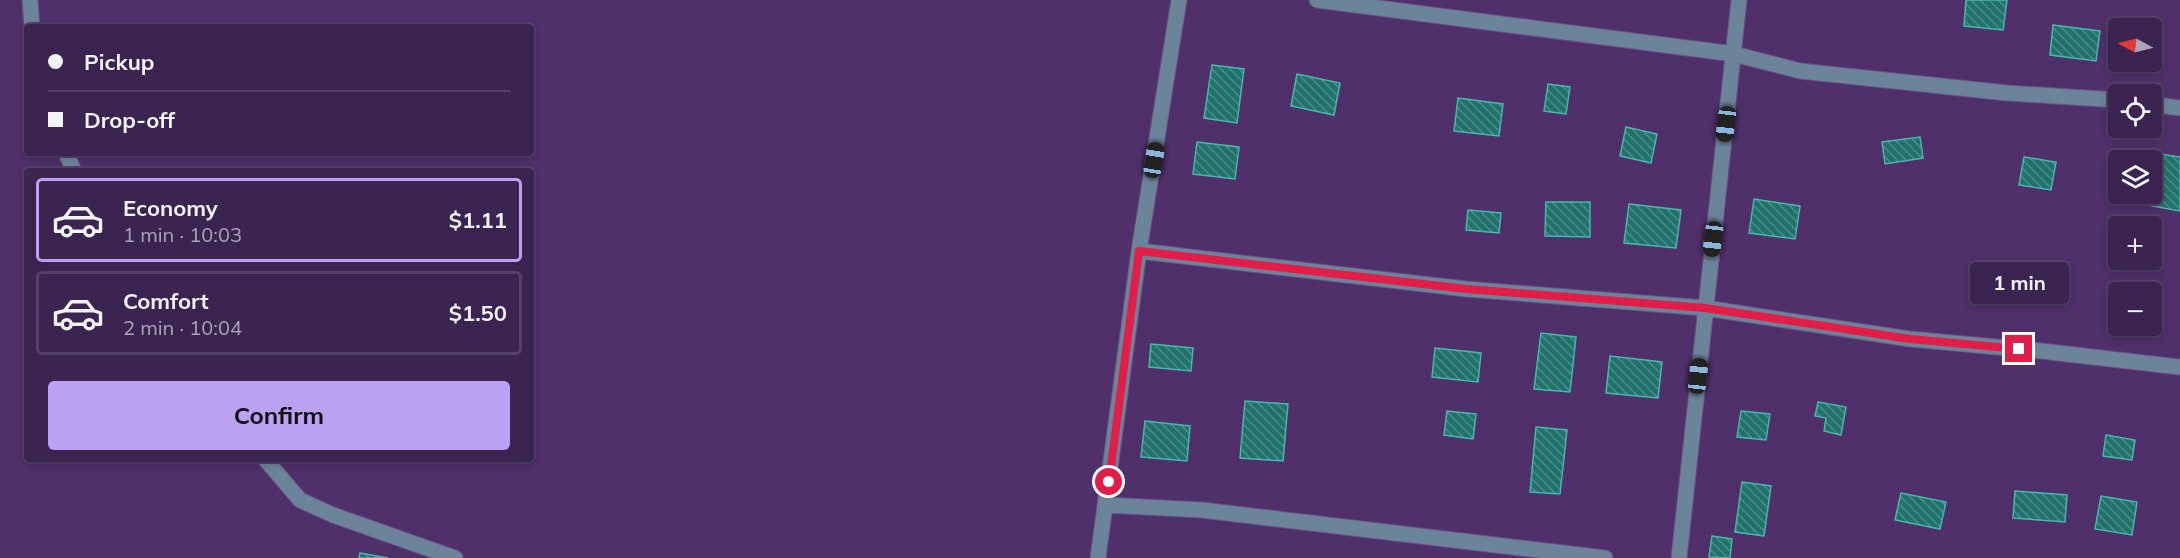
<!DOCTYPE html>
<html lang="en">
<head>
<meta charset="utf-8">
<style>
  :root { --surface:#3b2450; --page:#46305a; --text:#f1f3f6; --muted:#aca4b7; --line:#544167; --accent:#bca0f2 }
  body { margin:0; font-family:Mulish,sans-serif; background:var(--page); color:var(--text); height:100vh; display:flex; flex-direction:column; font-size:22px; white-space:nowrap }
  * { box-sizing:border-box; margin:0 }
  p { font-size:20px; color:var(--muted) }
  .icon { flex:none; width:33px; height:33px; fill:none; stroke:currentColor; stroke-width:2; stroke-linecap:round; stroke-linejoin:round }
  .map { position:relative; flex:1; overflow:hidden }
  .details { position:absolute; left:24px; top:168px; width:510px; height:294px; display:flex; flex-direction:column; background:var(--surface); border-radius:6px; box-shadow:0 3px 9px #0003,0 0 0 2px var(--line) }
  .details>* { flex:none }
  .hud { position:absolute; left:24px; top:24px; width:510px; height:132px; border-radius:6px; box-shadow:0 3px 9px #0003,0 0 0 2px var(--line); display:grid; align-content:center; height:132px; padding:0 24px; background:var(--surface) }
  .needle { width:39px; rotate:277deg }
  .buttons { position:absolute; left:2108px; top:18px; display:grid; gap:12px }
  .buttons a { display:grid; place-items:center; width:54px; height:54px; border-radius:6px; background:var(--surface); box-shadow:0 3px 9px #0003,0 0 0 2px var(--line); font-size:30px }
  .end { position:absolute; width:27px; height:27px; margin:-14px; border:8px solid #e11d48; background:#fff; box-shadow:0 0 0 3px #fff }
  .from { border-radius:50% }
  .bubble { position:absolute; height:42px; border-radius:6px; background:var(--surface); box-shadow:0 3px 9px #0003,0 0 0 2px var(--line); font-size:20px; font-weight:700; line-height:42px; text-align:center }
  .car { position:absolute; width:18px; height:36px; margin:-18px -9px; border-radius:8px; box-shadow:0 0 4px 2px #0007; background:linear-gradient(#222 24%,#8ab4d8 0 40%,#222 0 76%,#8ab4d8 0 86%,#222 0) }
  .hud b { display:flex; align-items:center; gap:21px; height:57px; font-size:22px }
  .hud b+b { border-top:2px solid var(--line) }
  .hud i { width:15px; height:15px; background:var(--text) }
  ul { padding:10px 0 0; list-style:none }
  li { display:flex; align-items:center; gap:18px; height:84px; margin:0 12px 9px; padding:0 12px; border:3px solid var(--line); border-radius:6px }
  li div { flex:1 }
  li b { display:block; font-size:22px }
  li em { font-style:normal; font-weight:700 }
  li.active { border-color:var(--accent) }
  li>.icon { width:54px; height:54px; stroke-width:1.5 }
  .action { display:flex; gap:12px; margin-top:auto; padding:12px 24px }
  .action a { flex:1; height:69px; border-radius:6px; background:var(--accent); color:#111; font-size:24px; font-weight:700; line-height:69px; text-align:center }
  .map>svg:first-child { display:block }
</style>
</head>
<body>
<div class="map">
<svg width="2180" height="558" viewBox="0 0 2180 558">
  <defs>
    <pattern id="building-back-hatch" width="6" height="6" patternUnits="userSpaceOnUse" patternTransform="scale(1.5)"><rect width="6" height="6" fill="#21726b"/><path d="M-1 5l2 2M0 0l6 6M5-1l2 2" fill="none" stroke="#4c8c89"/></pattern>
  </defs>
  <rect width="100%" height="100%" fill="#4f306a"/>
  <path fill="url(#building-back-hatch)" stroke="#4ab7ad" stroke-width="1.5" d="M1966,0h41l-4,30 -39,-4z
    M2053,25l47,6 -4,30 -46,-6z
    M1212,65l32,4 -7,54 -33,-5z
    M1297,74l43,9 -6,32 -43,-9z
    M1548,84l22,3 -4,27 -22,-3z
    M1458,98l45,6 -4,32 -45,-5z
    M1626,127l31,7 -6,29 -31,-7z
    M1920,137l3,21 -38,6 -3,-22z
    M1197,142l42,5 -4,32 -42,-5z
    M2160,154l20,3v54l-28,-5z
    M2024,157l32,5 -5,28 -32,-5z
    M1754,199l46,7 -5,33 -46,-6z
    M1546,202h44v35l-45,-1z
    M1629,204l52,6 -5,38 -52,-5z
    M1468,210l33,3 -2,20 -33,-3z
    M1541,333l35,4 -6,55 -36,-3z
    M1151,344l42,4 -2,23 -42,-4z
    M1435,348l46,5 -3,29 -46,-5z
    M1610,356l52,6 -4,36 -52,-5z
    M1245,401l43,3 -5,57 -43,-3z
    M1818,402l28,5 -5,28 -17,-4 2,-13 -11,-2z
    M1447,411l29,3 -3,25 -29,-4z
    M1741,411l29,3 -4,26 -29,-3z
    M1145,421l45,5 -3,35 -46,-4z
    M1536,427l31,3 -7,64 -30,-2z
    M2106,435l29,5 -3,20 -29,-4z
    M1742,482l29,4 -7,50 -29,-4z
    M2015,491l52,4 -2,27 -52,-4z
    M1901,493l45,9 -6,27 -45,-9z
    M2101,496l36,6 -5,33 -37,-6z
    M1712,536l20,3 -2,19 -21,-1z
    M360,553l28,5h-29z"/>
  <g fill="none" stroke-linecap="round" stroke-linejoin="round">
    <defs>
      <path id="minor" d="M30,0l2,27
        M1317,0l417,54 66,17 207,22 111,7
        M2151,104l29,4
        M66,153l8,18
        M1139,251l327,38 239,19 205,31 131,12 139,16
        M265,459l35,41 33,15 122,43
        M1106,505l96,5 403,48
        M1098,558l41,-307 40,-251
        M1679,558l60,-558"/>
    </defs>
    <use href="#minor" stroke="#6b4f85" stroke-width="17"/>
    <use href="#minor" stroke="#6c849a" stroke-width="15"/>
  </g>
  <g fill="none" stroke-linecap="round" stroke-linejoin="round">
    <path stroke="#e11d48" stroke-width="8" d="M1109,482l30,-231 327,38 239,19 205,31 109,10"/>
  </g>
</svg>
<div class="buttons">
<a><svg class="needle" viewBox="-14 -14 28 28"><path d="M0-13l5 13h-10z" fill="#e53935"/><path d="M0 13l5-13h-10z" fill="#aca4b7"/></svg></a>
<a><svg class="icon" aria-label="locate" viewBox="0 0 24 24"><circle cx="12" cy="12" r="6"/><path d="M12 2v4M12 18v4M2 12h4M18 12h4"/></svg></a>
<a><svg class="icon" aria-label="layers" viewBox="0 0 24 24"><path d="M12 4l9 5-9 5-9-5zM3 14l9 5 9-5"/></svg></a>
<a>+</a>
<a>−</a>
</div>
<i class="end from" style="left:1109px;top:482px"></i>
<i class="end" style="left:2019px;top:349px"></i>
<div class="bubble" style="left:1970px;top:262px;width:99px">1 min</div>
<i class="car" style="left:1726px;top:124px;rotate:187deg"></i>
<i class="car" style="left:1154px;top:160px;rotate:9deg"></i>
<i class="car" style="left:1713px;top:239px;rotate:187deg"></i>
<i class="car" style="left:1698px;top:376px;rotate:6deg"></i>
<div class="hud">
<b><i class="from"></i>Pickup</b>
<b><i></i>Drop-off</b>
</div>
<section class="details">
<ul>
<li class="active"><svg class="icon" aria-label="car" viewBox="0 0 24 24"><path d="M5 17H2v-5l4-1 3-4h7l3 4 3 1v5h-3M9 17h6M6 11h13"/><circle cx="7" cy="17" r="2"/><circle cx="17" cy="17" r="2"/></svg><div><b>Economy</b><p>1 min · 10:03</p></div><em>$1.11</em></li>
<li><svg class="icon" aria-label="car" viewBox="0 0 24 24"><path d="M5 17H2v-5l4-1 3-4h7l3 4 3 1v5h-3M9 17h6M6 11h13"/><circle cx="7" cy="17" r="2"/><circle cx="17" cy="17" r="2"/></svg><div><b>Comfort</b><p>2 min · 10:04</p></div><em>$1.50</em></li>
</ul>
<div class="action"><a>Confirm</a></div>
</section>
</div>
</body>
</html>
